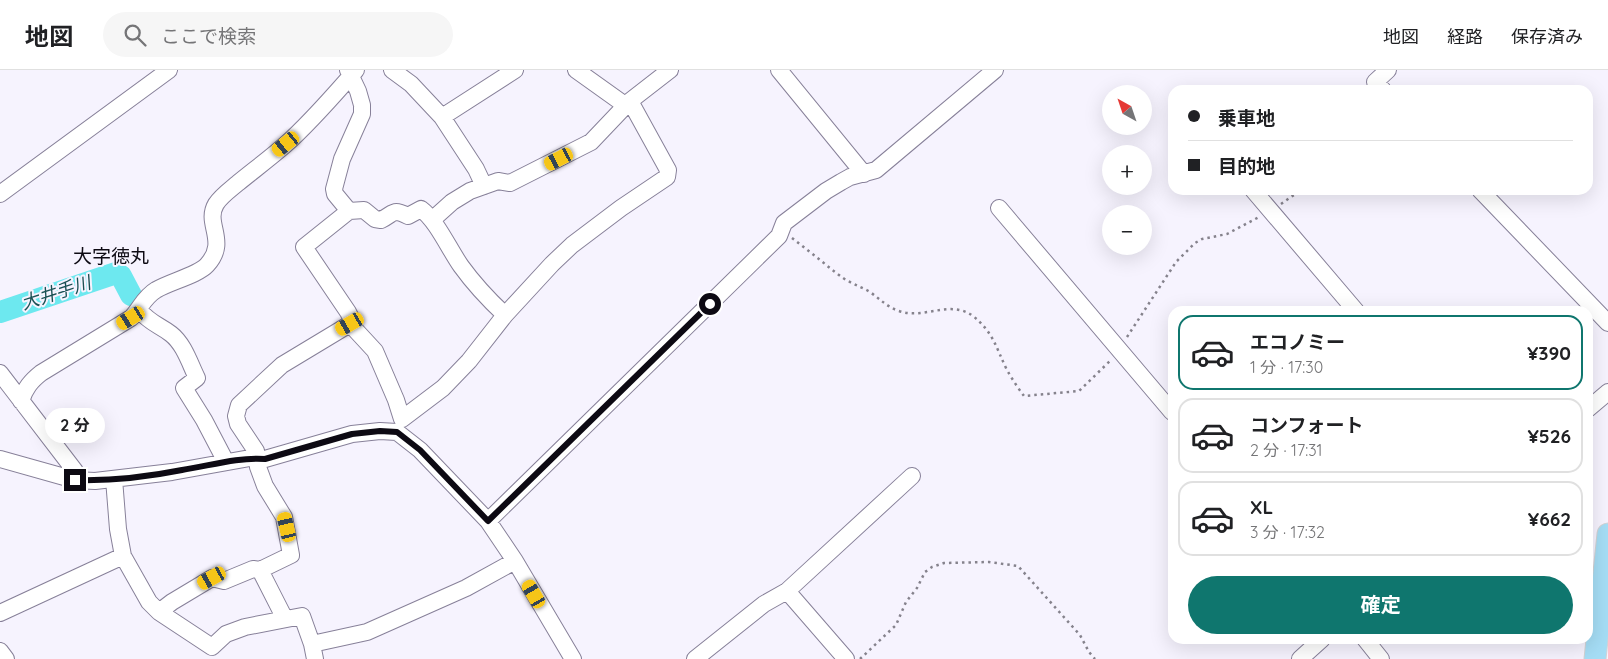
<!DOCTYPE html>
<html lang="ja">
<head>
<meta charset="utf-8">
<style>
  :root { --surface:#fff; --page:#f6f6f6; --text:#202124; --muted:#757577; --line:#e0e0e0; --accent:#0f766e }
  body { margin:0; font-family:Quicksand,"Noto Sans JP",sans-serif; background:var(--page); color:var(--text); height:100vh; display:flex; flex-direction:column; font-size:19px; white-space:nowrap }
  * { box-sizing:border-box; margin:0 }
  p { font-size:16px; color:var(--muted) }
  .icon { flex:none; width:28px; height:28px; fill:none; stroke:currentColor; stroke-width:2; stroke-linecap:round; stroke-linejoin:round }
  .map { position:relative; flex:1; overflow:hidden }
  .drawer { position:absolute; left:1168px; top:236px; width:425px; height:338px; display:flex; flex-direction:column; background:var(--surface); border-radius:15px; box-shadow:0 5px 20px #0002 }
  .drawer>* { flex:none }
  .banner { position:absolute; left:1168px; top:15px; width:425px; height:110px; border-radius:15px; box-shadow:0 5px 20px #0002; display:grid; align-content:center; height:110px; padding:0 20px; background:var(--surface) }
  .needle { width:32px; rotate:320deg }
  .buttons { position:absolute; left:1102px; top:15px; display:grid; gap:10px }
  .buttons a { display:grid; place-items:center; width:50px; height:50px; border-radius:50%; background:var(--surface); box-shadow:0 5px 20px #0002; font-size:25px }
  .end { position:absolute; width:22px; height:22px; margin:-11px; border:6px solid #0d0a13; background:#fff; box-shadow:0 0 0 2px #fff }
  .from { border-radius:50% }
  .bubble { position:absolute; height:35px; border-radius:18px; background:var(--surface); box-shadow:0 5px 20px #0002; font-size:16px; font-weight:700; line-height:35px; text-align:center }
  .car { position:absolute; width:15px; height:30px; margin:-15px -8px; border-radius:6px; box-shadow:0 0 4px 1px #0007; background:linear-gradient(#f5c518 24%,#345 0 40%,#f5c518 0 76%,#345 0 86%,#f5c518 0) }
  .banner b { display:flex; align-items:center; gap:18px; height:48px; font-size:19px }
  .banner b+b { border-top:1px solid var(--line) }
  .banner i { width:12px; height:12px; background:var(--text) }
  ul { padding:9px 0 0; list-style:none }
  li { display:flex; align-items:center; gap:15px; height:75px; margin:0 10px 8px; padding:0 10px; border:2px solid var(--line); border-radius:15px }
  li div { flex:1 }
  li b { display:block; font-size:19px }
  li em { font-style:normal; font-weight:700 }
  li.current { border-color:var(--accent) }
  li>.icon { width:45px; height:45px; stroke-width:1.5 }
  .button { display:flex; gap:10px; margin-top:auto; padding:10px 20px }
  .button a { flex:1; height:58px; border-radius:30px; background:var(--accent); color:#fff; font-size:20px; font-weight:700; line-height:58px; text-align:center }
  header { display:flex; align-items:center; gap:30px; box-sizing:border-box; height:70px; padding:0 25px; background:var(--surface); border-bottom:1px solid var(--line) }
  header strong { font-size:24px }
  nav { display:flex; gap:28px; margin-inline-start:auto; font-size:18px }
  .search { width:350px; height:45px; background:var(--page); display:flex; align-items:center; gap:12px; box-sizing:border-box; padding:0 18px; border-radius:28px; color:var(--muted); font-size:19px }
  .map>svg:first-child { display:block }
</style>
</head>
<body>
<header>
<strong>地図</strong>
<div class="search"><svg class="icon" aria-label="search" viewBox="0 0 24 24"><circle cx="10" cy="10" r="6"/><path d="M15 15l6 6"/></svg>ここで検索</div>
<nav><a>地図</a><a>経路</a><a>保存済み</a></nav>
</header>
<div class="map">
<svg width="1608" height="589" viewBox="0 0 1608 589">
  <rect width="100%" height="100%" fill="#f6f3fe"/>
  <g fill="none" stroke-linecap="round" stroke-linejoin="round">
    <path stroke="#6de8ef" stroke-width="22" d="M0,242l116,-39 5,3 10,19"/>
    <defs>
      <path id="minor" d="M348,0l10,21 4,14v9l-20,45 -8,30 1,5 14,17 -45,36 44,65 3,6 -1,6 25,27 21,49 6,19 41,-31 26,-27 36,-46 47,-51 20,-19 49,-37 46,-31 1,-7 -38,-69 40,-31
        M392,0l19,14 31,33 73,-47
        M576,0l49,35
        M779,0l85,104
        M1383,20l-8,-8 13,-12
        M442,47l34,52 8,17
        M1253,120l103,121
        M1480,120l128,133
        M0,124l169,-124
        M999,138l173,204
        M349,141l15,-1 11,9 6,1c14,-7 11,-12 27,-4l13,-7c16,12 28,40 40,57 13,18 28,34 44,49
        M432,150l20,-18 18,-11 28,-10 12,2 81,-41 39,-41
        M139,240c12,14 19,14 32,24 13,10 19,30 26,44l-13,10 20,32 22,42
        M0,303l75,98v9
        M21,331c4,-13 10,-20 20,-28l90,-55c9,-9 13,-21 25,-28 13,-8 42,-15 51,-25 22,-24 -3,-41 9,-61 5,-8 15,-15 22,-21 16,-13 32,-25 47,-38 26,-23 48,-49 71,-75
        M1588,339l20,-17
        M0,389l75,21 20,1 77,-9 78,-14 15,1 87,-25 28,-3 17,1 23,18 68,71 27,40 58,98
        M114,409l4,50 5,27 26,46 10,10 53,35 14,-13 19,-7 57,-11 10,28 3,15
        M488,451l291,-285 5,-13 42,-32 15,-9 9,-5 26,-7 119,-100
        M1588,516l17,21
        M787,521l125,-115
        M159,542l13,-10 40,-24 12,3 29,-12 7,1
        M0,543l123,-57
        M285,549l-25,-49 31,-15 -7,-38 -19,-31 -7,-19 -2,-16 -18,-27 -2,-8 3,-11 43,-40 68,-41
        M1365,569l16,20
        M312,574l55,-12 99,-44 49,-27
        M0,581l6,8
        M695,589l69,-55 23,-13 59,68
        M1300,589l22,-20"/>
      <path id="major" d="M1595,589l13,-125"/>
    </defs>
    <use href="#minor" stroke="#878099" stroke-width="18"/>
    <use href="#major" stroke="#d3d3d5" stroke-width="23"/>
    <path stroke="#85828c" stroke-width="2.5" stroke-dasharray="2.5 4" stroke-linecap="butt" d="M1281,134l20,-14
      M792,168c13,10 26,20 39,31 6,4 12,10 19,13 7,4 14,6 20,10 10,7 17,15 29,19 25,9 51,-12 74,5 21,17 23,32 34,54 5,9 11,18 17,26l55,-5 32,-31
      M1127,267l49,-75 19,-19 7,-4 25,-5 32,-17
      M860,589l36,-34 10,-23 11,-14 8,-16 7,-5 12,-4 45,-1 29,4 62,69 9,17 6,7"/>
    <use href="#minor" stroke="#fff" stroke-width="16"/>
    <use href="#major" stroke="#a5ddf5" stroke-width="21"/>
  </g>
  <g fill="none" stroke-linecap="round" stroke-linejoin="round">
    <path stroke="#0d0a13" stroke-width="6" d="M75,410c35,1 72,-3 107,-10 27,-4 55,-13 83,-11l87,-25 28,-3 17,1 23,18 68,71 222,-217"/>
  </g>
  <g text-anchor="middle" stroke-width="4" stroke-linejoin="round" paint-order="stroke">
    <g font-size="18" font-style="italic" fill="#195053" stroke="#f6f3fe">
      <text transform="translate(56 223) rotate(-18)" y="6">大井手川</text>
    </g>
    <g font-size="19" fill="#0d0a13" stroke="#f6f3fe">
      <text x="111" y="193">大字徳丸</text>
    </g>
  </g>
</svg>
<div class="buttons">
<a><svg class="needle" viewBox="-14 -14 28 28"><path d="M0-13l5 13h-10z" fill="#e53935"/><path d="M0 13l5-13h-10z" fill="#757577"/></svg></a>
<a>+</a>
<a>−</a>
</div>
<i class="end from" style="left:710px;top:234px"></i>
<i class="end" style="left:75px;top:410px"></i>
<div class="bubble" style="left:45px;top:338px;width:60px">2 分</div>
<i class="car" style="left:286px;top:74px;rotate:231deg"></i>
<i class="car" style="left:559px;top:89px;rotate:243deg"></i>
<i class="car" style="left:131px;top:248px;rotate:239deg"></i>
<i class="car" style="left:350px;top:254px;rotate:240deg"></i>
<i class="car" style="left:287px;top:457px;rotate:347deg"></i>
<i class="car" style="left:212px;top:508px;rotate:241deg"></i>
<i class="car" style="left:534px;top:524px;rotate:330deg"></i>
<div class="banner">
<b><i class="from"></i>乗車地</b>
<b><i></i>目的地</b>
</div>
<section class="drawer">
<ul>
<li class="current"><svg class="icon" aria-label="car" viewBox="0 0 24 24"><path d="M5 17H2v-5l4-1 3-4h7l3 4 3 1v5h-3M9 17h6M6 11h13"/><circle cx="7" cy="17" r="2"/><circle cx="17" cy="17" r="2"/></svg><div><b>エコノミー</b><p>1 分 · 17:30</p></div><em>¥390</em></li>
<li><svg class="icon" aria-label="car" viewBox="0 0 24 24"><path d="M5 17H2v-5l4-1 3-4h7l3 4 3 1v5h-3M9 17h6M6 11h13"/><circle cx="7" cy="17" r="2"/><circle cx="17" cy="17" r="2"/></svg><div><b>コンフォート</b><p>2 分 · 17:31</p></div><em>¥526</em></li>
<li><svg class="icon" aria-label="car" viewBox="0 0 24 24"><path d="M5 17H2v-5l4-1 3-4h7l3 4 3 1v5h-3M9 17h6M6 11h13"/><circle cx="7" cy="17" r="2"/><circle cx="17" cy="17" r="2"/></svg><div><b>XL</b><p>3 分 · 17:32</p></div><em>¥662</em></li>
</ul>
<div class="button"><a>確定</a></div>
</section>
</div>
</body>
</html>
